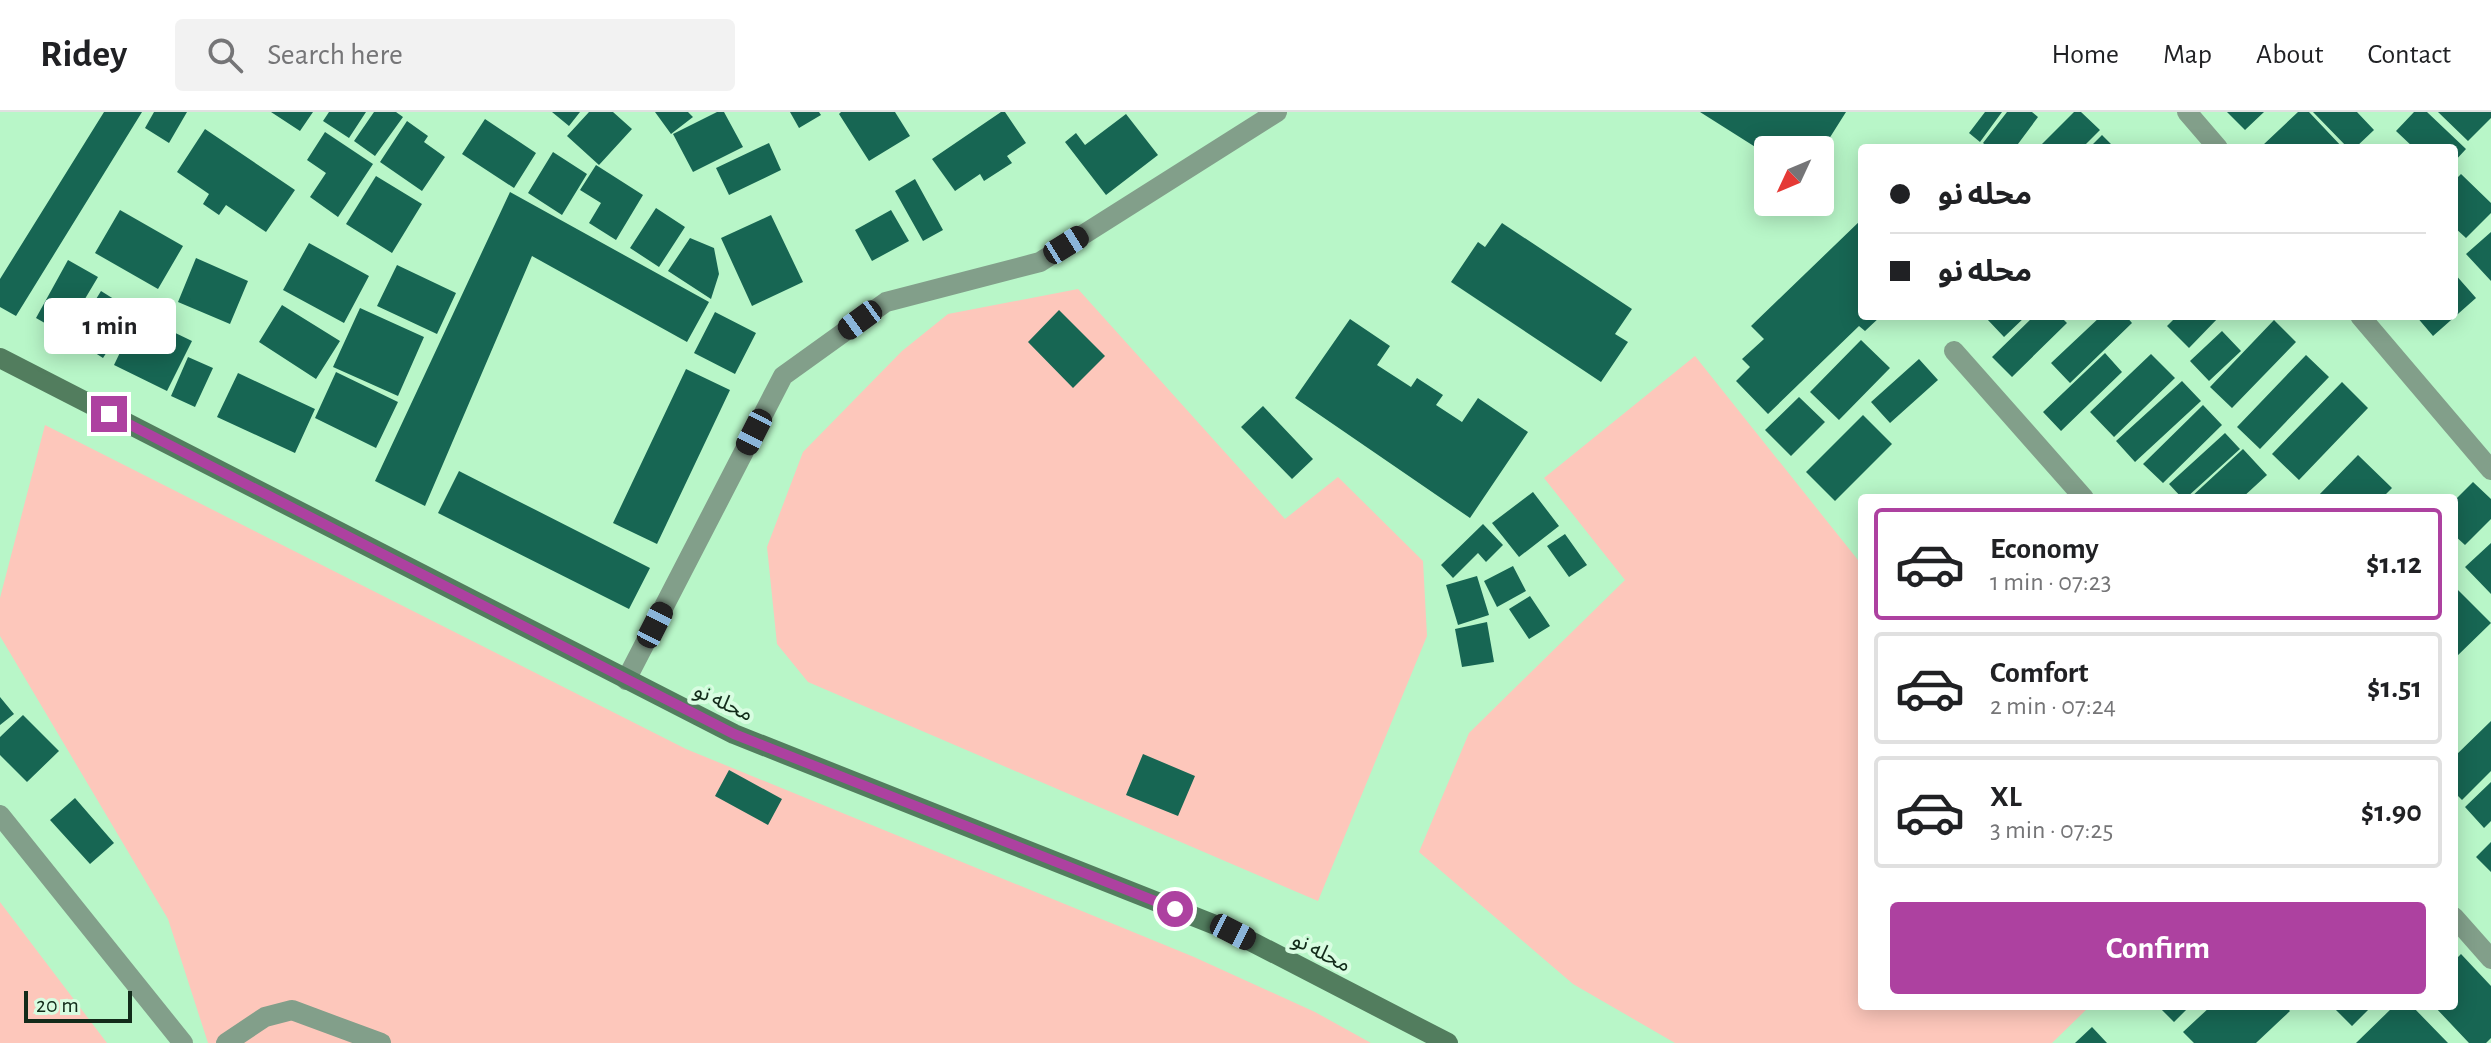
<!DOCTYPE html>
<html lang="en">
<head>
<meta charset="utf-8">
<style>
  :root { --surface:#fff; --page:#f2f2f2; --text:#202124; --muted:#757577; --line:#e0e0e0; --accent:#ad41a0 }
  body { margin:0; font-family:"Alegreya Sans","Noto Sans Arabic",sans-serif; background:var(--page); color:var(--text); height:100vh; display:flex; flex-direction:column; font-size:30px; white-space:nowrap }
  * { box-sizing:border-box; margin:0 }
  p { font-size:26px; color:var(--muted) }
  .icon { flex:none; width:44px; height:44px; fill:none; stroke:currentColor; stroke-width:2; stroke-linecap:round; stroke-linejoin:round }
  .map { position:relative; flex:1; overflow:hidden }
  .panel { position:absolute; left:1858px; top:382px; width:600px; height:516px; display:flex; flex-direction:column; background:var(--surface); border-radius:8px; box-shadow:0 4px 20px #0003 }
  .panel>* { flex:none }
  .guide { position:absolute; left:1858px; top:32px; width:600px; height:176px; border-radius:8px; box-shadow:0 4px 20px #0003; display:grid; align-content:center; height:176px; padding:0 32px; background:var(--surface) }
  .needle { width:52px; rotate:226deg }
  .tools { position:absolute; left:1754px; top:24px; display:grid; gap:16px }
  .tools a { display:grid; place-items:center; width:80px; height:80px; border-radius:8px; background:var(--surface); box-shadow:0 4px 20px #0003; font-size:40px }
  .scale { position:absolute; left:24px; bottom:20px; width:108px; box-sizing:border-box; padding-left:8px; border:4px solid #122b1a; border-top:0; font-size:22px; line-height:28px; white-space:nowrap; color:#122b1a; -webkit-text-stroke:6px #d8fde1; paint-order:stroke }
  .end { position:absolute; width:36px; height:36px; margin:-18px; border:10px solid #ad41a0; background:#fff; box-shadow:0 0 0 4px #fff }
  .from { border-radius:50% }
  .bubble { position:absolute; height:56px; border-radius:8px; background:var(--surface); box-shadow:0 4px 20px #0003; font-size:26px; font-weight:700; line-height:56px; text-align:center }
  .car { position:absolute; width:24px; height:48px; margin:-24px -12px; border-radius:10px; box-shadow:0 0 6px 2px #0007; background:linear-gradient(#222 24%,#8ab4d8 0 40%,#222 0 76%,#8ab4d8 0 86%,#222 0) }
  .guide b { display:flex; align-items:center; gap:28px; height:76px; font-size:30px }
  .guide b+b { border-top:2px solid var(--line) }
  .guide i { width:20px; height:20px; background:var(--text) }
  ul { padding:14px 0 0; list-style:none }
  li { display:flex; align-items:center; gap:24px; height:112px; margin:0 16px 12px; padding:0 16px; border:4px solid var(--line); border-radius:8px }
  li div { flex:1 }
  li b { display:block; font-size:30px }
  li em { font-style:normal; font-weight:700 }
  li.selected { border-color:var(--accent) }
  li>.icon { width:72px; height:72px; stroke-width:1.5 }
  .action { display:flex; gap:16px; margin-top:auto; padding:16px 32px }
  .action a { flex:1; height:92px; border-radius:8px; background:var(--accent); color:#fff; font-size:32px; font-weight:700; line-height:92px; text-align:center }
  header { display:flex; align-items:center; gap:48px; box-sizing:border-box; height:112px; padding:0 40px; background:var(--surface); border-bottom:2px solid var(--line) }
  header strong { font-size:38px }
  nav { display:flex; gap:44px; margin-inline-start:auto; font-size:28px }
  .search { width:560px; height:72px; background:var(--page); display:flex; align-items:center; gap:20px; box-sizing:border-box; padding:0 28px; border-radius:8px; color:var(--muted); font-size:30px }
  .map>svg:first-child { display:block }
</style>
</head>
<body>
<header>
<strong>Ridey</strong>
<div class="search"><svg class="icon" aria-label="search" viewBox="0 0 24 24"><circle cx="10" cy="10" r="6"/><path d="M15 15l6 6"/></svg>Search here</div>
<nav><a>Home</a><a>Map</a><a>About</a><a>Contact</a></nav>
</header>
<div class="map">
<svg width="2491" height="931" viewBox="0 0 2491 931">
  <rect width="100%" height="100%" fill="#b8f6c8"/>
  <path fill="#fdc7bb" d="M1078,177l207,230 53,-42 85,84 4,75 -109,265 -510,-219 -31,-38 -10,-97 36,-95 99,-101 46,-37z
    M1695,244l167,209v441h228l-38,37h-377l-102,-59 -154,-132 50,-119 156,-153 -81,-102z
    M45,313l641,324 508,208 121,55 56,31h-1163l-40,-124 -168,-283v-38z
    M0,790l107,141h-107z"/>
  <path fill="#176653" d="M104,0h38l-126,204 -16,-9v-28z
    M154,0h33l-18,31 -24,-15z
    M271,0h42l-13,19z
    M329,0h37l-17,26 -26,-17z
    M374,0h22l7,5 -28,39 -21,-15z
    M552,0h28l-11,14z
    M589,0h24l19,17 -33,36 -32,-29z
    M655,0h33l5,5 -22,17z
    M717,0h7l19,35 -50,25 -20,-38z
    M790,0h29l2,3 -22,13z
    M841,0h54l15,24 -41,25 -30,-47z
    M1001,0h4l21,31 -19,13 5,7 -28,18 -4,-7 -25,17 -23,-32z
    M1700,0h146l-24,38h-54v5z
    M1985,0h17l-22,30 -11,-9z
    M2007,0h25l6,5 -23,31h-26l-6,-5z
    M2074,0h7l19,18 -18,18h-44z
    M2227,0h37l-19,18z
    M2298,0h11l34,36h-77l-3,-3z
    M2313,0h44l17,18 -19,18h-7z
    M2414,0h13l39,37 -12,13v-14h-40l-18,-17z
    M2438,0h53v6l-23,23z
    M1126,2l32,41 -52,40 -41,-53 11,-9 9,12z
    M485,7l51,34 -22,35 -52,-34z
    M407,9l21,15 -4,6 21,15 -23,34 -42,-29z
    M205,17l90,61 -29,42 -40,-27 -7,10 -16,-11 6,-10 -32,-22z
    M325,20l48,32 -35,53 -28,-20 16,-24 -19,-13z
    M2102,23l13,13h-26z
    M769,31l12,27 -52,25 -13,-27z
    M553,40l34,22 -25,41 -34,-22z
    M596,53l47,30 -27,45 -27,-17 12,-20 -21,-13z
    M2461,62l30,29v10l-25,25 -12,-11v-46z
    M376,64l46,28 -30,49 -46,-29z
    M915,67l28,51 -20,11 -28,-50z
    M510,80l199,110 -22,40 -155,-86 -107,250 -50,-25z
    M656,96l29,19 -26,40 -29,-19z
    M120,98l63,36 -25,43 -63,-36z
    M891,98l18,31 -37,20 -17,-31z
    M771,103l32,67 -51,24 -31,-68z
    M1862,107v97h19l-16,15 -6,-5 -91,88 -32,-33 14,-14 -8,-8 22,-20 -13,-13z
    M1502,111l130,86 -17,25 13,8 -27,40 -150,-100 27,-40 7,5z
    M2491,120v49l-25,-27z
    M690,126l24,10 5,26 -8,25 -43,-28z
    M309,131l60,33 -25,47 -61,-33z
    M196,146l52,23 -18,43 -52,-22z
    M68,148l30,17 -34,57 -28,-16z
    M397,153l59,28 -19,41 -60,-28z
    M2454,161l22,25 -43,38 -17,-20h38z
    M101,179l32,20 -30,47 -31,-20z
    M282,193l58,36 -24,38 -57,-37z
    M360,196l64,29 -26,59 -65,-29z
    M1059,198l46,46 -32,32 -45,-46z
    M715,200l41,21 -21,41 -41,-21z
    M138,203l54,26 -25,50 -53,-26z
    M1990,204h36l-22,21 -17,-18z
    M2034,204h26l7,7 -55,54 -20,-20z
    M2101,204h25l6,7 -62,60 -19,-20z
    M2177,204h43l-31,32 -22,-22z
    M1350,207l40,27 -13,19 34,22 6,-9 26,17 -7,10 26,17 16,-24 50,34 -58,86 -175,-120z
    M2274,208l22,22 -64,66 -22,-21z
    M2222,219l19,20 -32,30 -19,-20z
    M1861,228l29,28 -51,52 -29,-28z
    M2105,241l17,19 -61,59 -18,-19z
    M2151,242l24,24 -61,59 -24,-25z
    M2306,243l23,22 -69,72 -23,-22z
    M188,245l25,11 -18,39 -24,-11z
    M1919,247l19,21 -48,43 -19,-21z
    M686,257l44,21 -73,154 -44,-21z
    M336,260l62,30 -22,46 -61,-30z
    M238,261l77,36 -20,44 -78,-36z
    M2182,269l19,20 -66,61 -19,-21z
    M2342,270l26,26 -69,72 -27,-26z
    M1799,285l26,25 -34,34 -26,-26z
    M2203,293l19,20 -59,58 -20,-19z
    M1263,294l50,53 -21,20 -51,-52z
    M1863,303l29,29 -57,57 -29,-29z
    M2225,321l15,16 -54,49h-4l-13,-14z
    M2243,337l24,26 -25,23h-52z
    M2358,343l34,33 -10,10h-66z
    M459,359l191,97 -21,41 -191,-96z
    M2473,370l18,17v20l-26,26 -11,-10v-34z
    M1533,380l26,34 -40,31 -27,-34z
    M1483,412l20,21 -17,17 -8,-9 -25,25 -12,-13z
    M1565,422l22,31 -18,12 -22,-31z
    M2491,431v51l-26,-27z
    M1513,454l13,25 -29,16 -13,-26z
    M1477,464l12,39 -31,10 -12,-40z
    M2455,475l36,36 -37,36v-71z
    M1530,484l20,30 -21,13 -20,-30z
    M1487,510l7,40 -32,5 -7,-38z
    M0,585l14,17 -14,11z
    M23,603l36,36 -32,31 -27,-27v-18z
    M2491,609v50l-29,29 -8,-8v-35z
    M1143,642l52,22 -17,40 -52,-21z
    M729,658l53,29 -14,26 -53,-29z
    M2491,670v39l-7,7 -19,-21z
    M75,686l39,45 -24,21 -40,-44z
    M2491,730v30l-15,-15z
    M2461,842l30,32v52l-5,5h-17l-35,-37h20v-45z
    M2158,894h32l-16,16z
    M2211,894h74l5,5 -34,32h-62l-11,-11z
    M2332,894h40l-20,20z
    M2394,894h18l36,37h-92z
    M2092,915l15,16h-32z"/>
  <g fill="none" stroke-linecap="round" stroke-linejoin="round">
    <path stroke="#829f8a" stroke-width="20" d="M226,931l39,-26 27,-7 89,33"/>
    <path stroke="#829f8a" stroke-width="20" d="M2187,0l31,36
      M2360,204l131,154
      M1954,239l130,147
      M626,568l157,-304 103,-74 154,-40 237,-150
      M0,703l183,228
      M2454,805l37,42"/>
    <path stroke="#527d5e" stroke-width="20" d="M0,246l734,376 499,198 215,111"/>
  </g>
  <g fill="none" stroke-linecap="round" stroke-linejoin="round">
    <path stroke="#ad41a0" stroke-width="10" d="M109,302l625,320 441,175"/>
  </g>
  <g text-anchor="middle" stroke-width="8" stroke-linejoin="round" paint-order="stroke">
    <g font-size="22" fill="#122b1a" stroke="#d8fde1">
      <text transform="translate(724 589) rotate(25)" y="8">محله نو</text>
      <text transform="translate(1322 839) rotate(27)" y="8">محله نو</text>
    </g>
  </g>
</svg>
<div class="tools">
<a><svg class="needle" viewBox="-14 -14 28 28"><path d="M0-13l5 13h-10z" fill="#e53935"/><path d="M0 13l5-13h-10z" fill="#757577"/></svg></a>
</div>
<div class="scale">20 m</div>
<i class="end from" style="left:1175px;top:797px"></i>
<i class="end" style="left:109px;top:302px"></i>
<div class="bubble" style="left:44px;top:186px;width:132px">1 min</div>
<i class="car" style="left:1066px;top:133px;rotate:58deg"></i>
<i class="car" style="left:860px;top:208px;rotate:234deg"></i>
<i class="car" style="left:754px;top:320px;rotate:207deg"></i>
<i class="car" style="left:655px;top:513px;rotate:27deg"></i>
<i class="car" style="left:1233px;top:820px;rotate:117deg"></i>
<div class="guide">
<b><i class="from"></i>محله نو</b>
<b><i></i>محله نو</b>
</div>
<section class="panel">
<ul>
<li class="selected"><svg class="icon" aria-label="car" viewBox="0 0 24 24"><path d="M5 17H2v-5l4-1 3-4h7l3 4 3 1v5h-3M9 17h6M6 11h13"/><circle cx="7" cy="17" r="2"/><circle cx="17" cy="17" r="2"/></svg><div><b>Economy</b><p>1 min · 07:23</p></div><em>$1.12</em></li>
<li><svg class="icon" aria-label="car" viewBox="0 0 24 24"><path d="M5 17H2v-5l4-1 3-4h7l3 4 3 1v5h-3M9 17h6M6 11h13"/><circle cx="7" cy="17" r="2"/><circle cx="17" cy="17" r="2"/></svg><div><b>Comfort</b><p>2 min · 07:24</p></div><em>$1.51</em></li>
<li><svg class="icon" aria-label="car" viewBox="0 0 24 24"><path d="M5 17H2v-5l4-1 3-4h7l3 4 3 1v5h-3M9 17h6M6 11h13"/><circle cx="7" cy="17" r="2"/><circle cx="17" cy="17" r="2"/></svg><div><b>XL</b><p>3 min · 07:25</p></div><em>$1.90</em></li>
</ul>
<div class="action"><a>Confirm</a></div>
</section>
</div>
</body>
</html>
